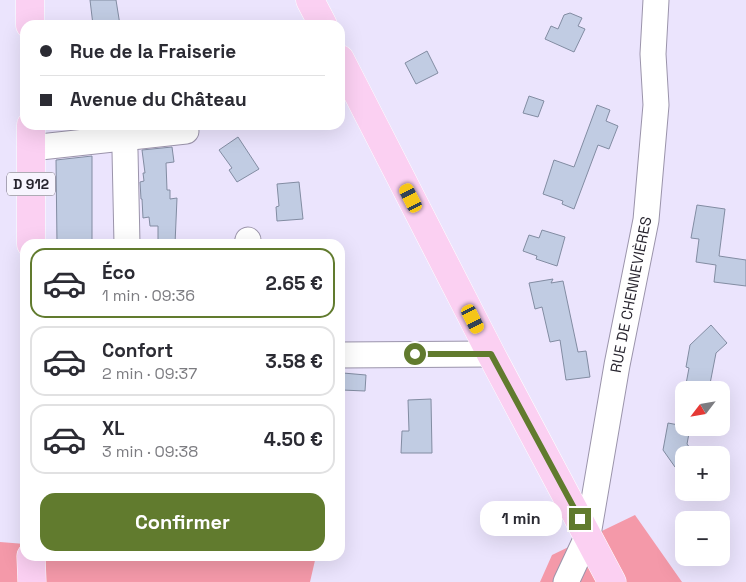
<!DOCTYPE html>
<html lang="fr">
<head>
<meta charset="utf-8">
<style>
  :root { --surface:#fff; --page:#f2f2f3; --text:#2b2b33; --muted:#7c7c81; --line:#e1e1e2; --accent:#617b2e }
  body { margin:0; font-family:"Space Grotesk",sans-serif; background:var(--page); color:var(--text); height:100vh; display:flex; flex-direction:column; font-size:19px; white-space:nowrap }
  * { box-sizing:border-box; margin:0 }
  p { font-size:16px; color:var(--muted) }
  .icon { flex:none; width:28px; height:28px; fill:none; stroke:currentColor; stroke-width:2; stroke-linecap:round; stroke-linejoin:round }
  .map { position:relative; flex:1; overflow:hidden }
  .drawer { position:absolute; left:20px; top:239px; width:325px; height:322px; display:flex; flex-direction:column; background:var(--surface); border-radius:15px; box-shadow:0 5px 20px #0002 }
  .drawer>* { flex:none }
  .top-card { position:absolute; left:20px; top:20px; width:325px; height:110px; border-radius:15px; box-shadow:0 5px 20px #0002; display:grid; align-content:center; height:110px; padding:0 20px; background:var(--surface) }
  .needle { width:32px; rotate:239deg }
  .fabs { position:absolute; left:675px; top:381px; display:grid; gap:10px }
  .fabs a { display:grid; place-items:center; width:55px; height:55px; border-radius:10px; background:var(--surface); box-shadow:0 5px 20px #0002; font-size:25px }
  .end { position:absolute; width:22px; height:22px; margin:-11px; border:6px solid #617b2e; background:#fff; box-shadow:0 0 0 2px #fff }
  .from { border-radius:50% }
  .bubble { position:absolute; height:35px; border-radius:15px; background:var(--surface); box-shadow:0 5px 20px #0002; font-size:16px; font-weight:600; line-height:35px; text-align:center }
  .car { position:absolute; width:15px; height:30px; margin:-15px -8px; border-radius:6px; box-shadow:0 0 4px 1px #0007; background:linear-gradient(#f5c518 24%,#345 0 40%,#f5c518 0 76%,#345 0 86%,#f5c518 0) }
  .top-card b { display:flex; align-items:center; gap:18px; height:48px; font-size:19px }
  .top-card b+b { border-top:1px solid var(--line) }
  .top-card i { width:12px; height:12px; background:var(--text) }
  ul { padding:9px 0 0; list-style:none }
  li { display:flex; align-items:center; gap:15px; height:70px; margin:0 10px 8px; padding:0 10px; border:2px solid var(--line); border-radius:15px }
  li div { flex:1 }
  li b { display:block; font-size:19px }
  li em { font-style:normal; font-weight:600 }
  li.selected { border-color:var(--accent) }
  li>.icon { width:45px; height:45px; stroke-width:1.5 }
  .cta { display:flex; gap:10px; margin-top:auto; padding:10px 20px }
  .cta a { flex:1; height:58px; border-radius:15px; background:var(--accent); color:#fff; font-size:20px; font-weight:600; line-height:58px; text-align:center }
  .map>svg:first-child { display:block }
</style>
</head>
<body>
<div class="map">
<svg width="746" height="582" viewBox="0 0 746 582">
  <rect width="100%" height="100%" fill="#ebe4fd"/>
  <path fill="#f499a9" d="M635,515l47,67h-142l12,-27z
    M0,542l25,2v12h291l-6,26h-310z"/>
  <path fill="#c1cce3" stroke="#828ca2" d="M90,0h26l4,25h-27z
    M570,13l12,5 -4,8 7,3 -11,23 -29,-13 6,-13 7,3 6,-14z
    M427,51l11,22 -22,11 -11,-21z
    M529,96l15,5 -6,16 -15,-4z
    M597,105l13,5 -4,11 12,5 -9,23 -11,-4 -24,64 -12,-5 1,-3 -20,-7 11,-34 20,7z
    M238,137l21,32 -22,13 -8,-12 3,-2 -13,-18z
    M172,147l2,15 -8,1 1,27h3v9l7,-1 -2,46h-17v-18h-8l-1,-9 -6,1 -1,-19h-1l-1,-17 4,-1 -1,-8h2l-3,-23z
    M92,156v86l-8,1v1h-27l-1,-84z
    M299,182l4,37 -26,2 -1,-14 3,-1 -2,-22z
    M697,205l28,4 -6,47 27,4v26l-32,-4 2,-17 -20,-3 3,-23 -8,-1z
    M542,230l23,7 -8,29 -21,-7 1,-3 -14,-5 6,-16 10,3z
    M553,279l-2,4 12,-2 15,71 8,-1 4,26 -24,3 -6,-40 -10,2 -8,-35 -7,2 -6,-26z
    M711,325l16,18 -11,10 -7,36 -23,-5 3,-16 -3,-1 4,-22z
    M343,373l23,2 -1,16 -23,-1z
    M431,399l1,54h-31l1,-22h7l-1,-31z
    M668,423l16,3v2h6l-3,16 7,9 -3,2h-7v5l-9,7 -12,-17z"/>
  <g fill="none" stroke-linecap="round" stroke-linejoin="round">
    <defs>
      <g id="minor">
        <path d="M31,148l155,-17"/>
        <path d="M125,151l2,93"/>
        <path d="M247,244l1,-4"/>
        <path d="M340,355l151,-1"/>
        <path id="s1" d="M566,582l22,-47 29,-170 29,-145 10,-115 -3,-51 3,-54"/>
      </g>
      <path id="major" d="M30,0v25
        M310,0l13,25
        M340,59l151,295 121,228
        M31,125v119
        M31,556l1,26"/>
    </defs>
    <use href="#minor" stroke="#9b94ab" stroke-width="27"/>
    <use href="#major" stroke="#fff" stroke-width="29"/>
    <use href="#minor" stroke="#fff" stroke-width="25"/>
    <use href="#major" stroke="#fbd0f2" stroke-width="28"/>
  </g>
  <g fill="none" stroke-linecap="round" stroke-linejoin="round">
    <path stroke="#617b2e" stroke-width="6" d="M415,354h76l89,165"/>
  </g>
  <g text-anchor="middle" stroke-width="4" stroke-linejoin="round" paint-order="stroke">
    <rect fill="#f7f4fe" stroke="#65626c" stroke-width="1" x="7" y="172.5" width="48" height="23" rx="4"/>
    <g font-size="14" font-weight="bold" fill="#27242e">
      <text x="31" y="189">D 912</text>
    </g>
    <g font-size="15" fill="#27242e" stroke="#f7f4fe">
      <text dy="5" stroke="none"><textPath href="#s1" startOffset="296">RUE DE CHENNEVIÈRES</textPath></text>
    </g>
  </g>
</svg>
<div class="fabs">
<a><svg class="needle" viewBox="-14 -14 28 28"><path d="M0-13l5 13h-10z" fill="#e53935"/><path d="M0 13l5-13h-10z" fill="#7c7c81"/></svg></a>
<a>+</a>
<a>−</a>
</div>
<i class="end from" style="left:415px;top:354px"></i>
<i class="end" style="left:580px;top:519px"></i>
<div class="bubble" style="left:480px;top:501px;width:82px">1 min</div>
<i class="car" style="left:411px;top:198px;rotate:333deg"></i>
<i class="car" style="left:473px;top:319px;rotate:153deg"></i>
<div class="top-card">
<b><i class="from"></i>Rue de la Fraiserie</b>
<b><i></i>Avenue du Château</b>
</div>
<section class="drawer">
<ul>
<li class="selected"><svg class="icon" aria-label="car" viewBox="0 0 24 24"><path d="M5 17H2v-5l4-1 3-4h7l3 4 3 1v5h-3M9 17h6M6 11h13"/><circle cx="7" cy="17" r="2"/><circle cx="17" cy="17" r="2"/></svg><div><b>Éco</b><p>1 min · 09:36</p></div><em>2.65 €</em></li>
<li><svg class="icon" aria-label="car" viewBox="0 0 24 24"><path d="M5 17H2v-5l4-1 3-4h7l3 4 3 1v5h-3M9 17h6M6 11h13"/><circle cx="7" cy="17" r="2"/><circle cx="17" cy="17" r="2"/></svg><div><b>Confort</b><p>2 min · 09:37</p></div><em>3.58 €</em></li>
<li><svg class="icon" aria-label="car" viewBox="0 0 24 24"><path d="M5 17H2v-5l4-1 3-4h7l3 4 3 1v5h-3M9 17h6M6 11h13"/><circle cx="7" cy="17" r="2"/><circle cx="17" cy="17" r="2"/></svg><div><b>XL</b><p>3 min · 09:38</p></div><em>4.50 €</em></li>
</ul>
<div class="cta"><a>Confirmer</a></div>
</section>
</div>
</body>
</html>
